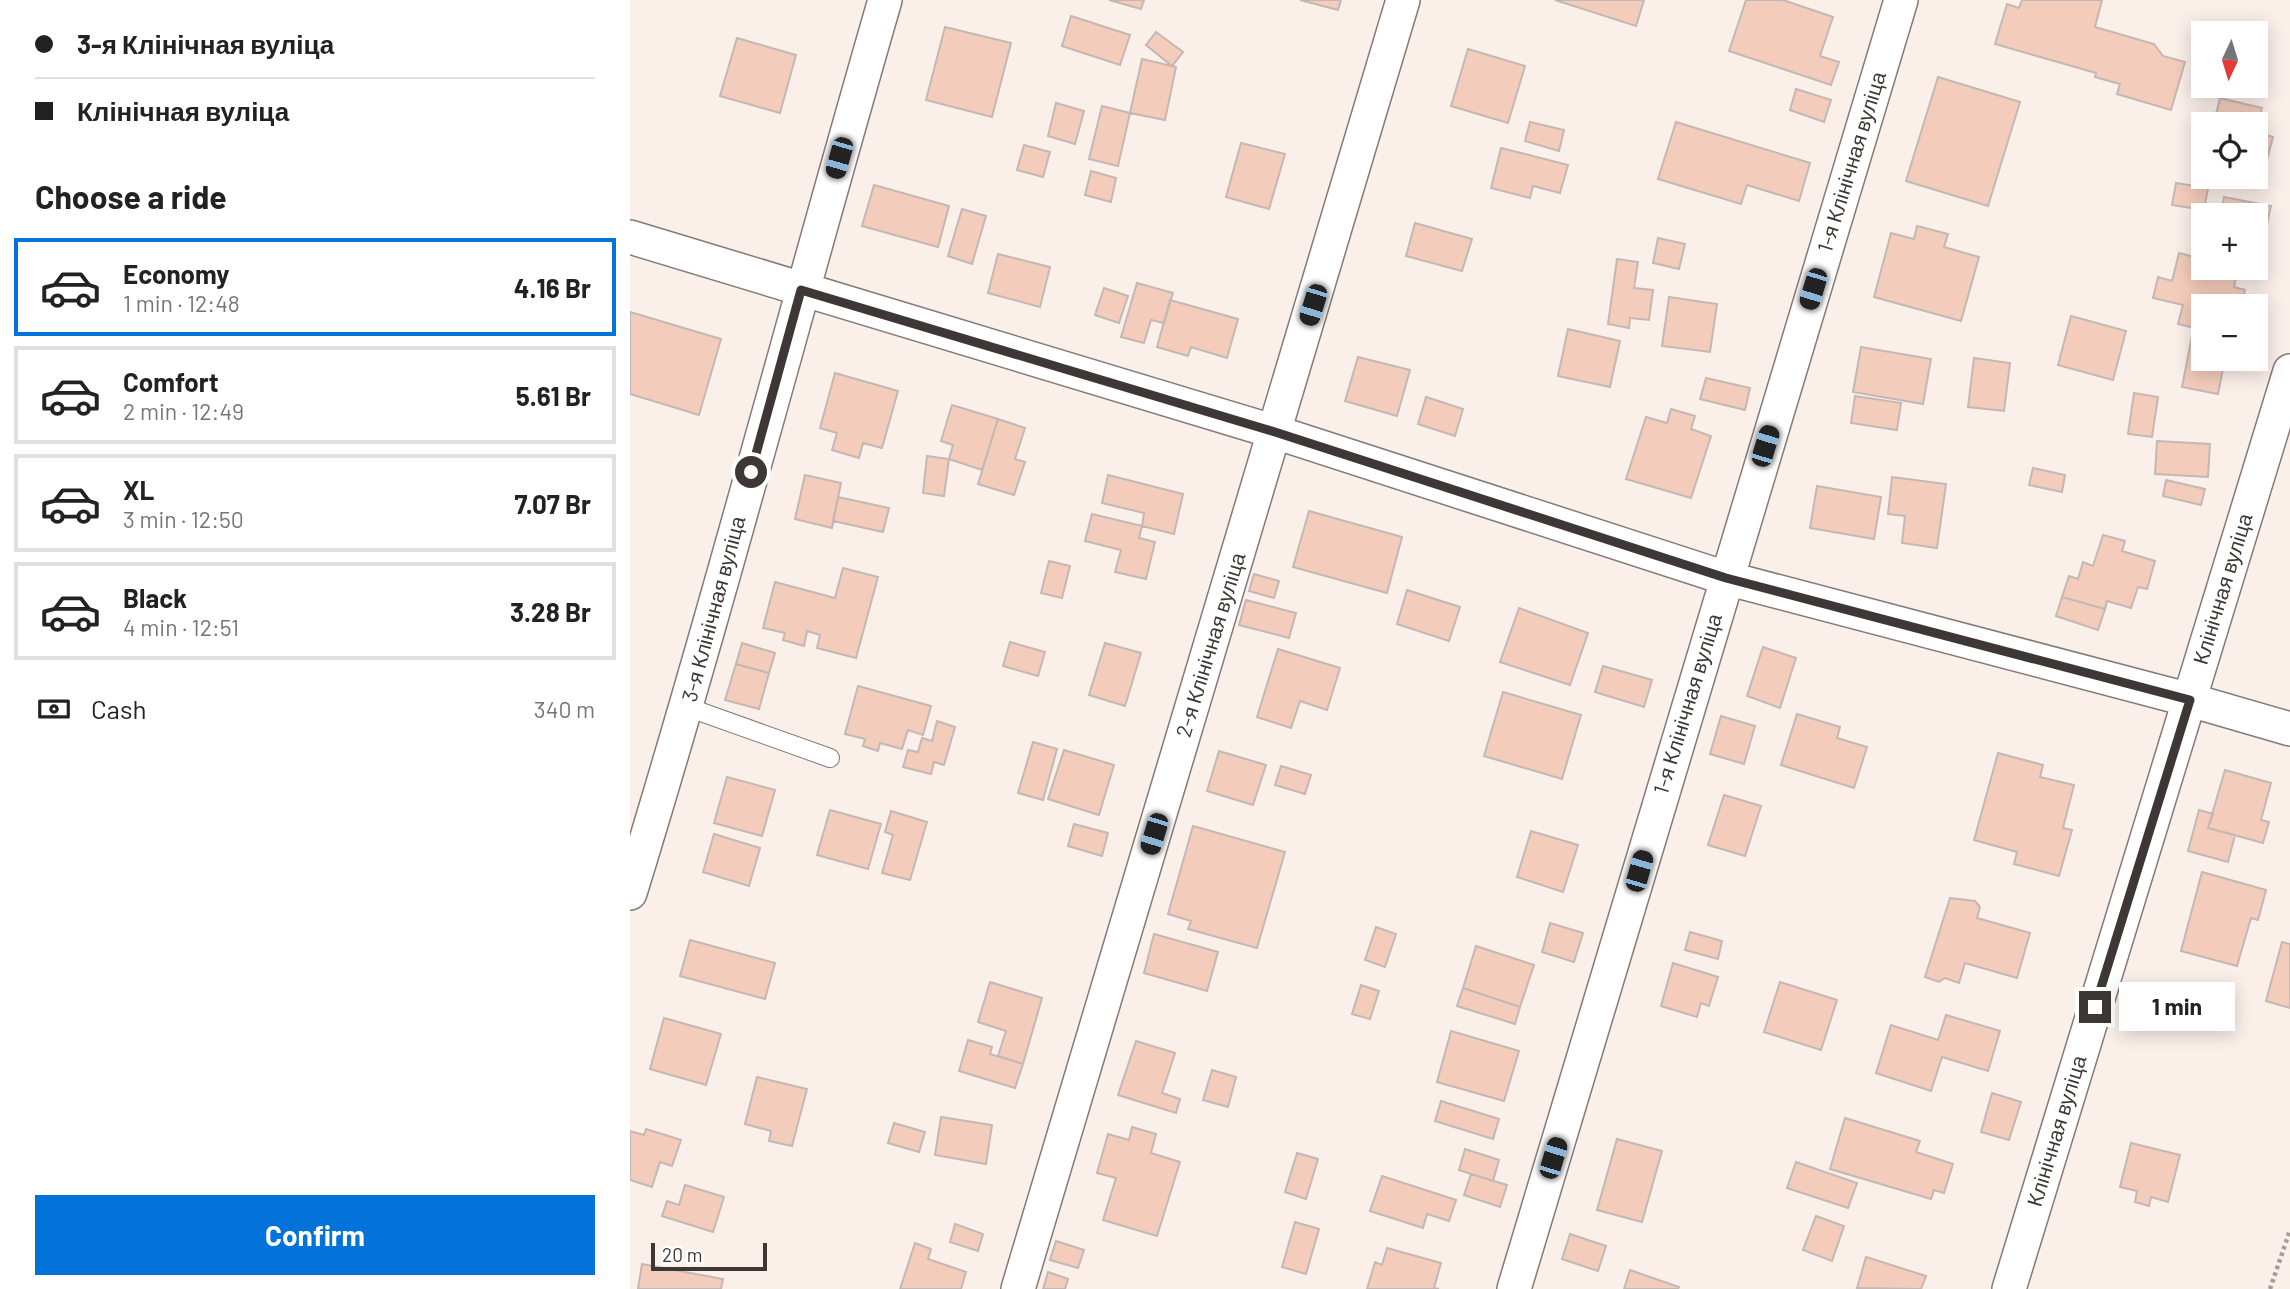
<!DOCTYPE html>
<html lang="en">
<head>
<meta charset="utf-8">
<style>
  :root { --surface:#fff; --page:#f2f2f2; --text:#222; --muted:#767676; --line:#e0e0e0; --accent:#0373db }
  body { margin:0; font-family:Barlow,sans-serif; background:var(--page); color:var(--text); height:100vh; display:flex; flex-direction:column; font-size:26px; white-space:nowrap }
  * { box-sizing:border-box; margin:0 }
  p { font-size:23px; color:var(--muted) }
  .icon { flex:none; width:38px; height:38px; fill:none; stroke:currentColor; stroke-width:2; stroke-linecap:round; stroke-linejoin:round }
  .map { position:relative; flex:1; overflow:hidden }
  .drawer { display:flex; flex-direction:column; background:var(--surface); width:630px }
  .drawer>* { flex:none }
  .hud { display:grid; align-content:center; height:154px; padding:0 35px; background:var(--surface) }
  .needle { width:46px; rotate:184deg }
  .buttons { position:absolute; left:1561px; top:21px; display:grid; gap:14px }
  .buttons a { display:grid; place-items:center; width:77px; height:77px; border-radius:0px; background:var(--surface); box-shadow:0 4px 18px #0003; font-size:35px }
  .scale { position:absolute; left:21px; bottom:18px; width:116px; box-sizing:border-box; padding-left:7px; border:4px solid #3d3836; border-top:0; font-size:19px; line-height:24px; white-space:nowrap; color:#3d3836; -webkit-text-stroke:5px #fff; paint-order:stroke }
  .end { position:absolute; width:32px; height:32px; margin:-16px; border:9px solid #3d3836; background:#fff; box-shadow:0 0 0 4px #fff }
  .from { border-radius:50% }
  .bubble { position:absolute; height:49px; border-radius:0px; background:var(--surface); box-shadow:0 4px 18px #0003; font-size:23px; font-weight:700; line-height:49px; text-align:center }
  .car { position:absolute; width:21px; height:42px; margin:-21px -10px; border-radius:9px; box-shadow:0 0 5px 2px #0007; background:linear-gradient(#222 24%,#8ab4d8 0 40%,#222 0 76%,#8ab4d8 0 86%,#222 0) }
  .hud b { display:flex; align-items:center; gap:24px; height:66px; font-size:26px }
  .hud b+b { border-top:2px solid var(--line) }
  .hud i { width:18px; height:18px; background:var(--text) }
  ul { padding:0; list-style:none }
  li { display:flex; align-items:center; gap:21px; height:98px; margin:0 14px 10px; padding:0 21px; border:4px solid var(--line); border-radius:0px }
  li div { flex:1 }
  li b { display:block; font-size:26px }
  li em { font-style:normal; font-weight:700 }
  li.current { border-color:var(--accent) }
  li>.icon { width:63px; height:63px; stroke-width:1.5 }
  h2 { padding:0 35px; font-size:32px; line-height:84px }
  .pay { display:flex; align-items:center; gap:18px; height:77px; padding:0 35px; font-size:26px }
  .pay p { margin-inline-start:auto }
  .button { display:flex; gap:14px; margin-top:auto; padding:14px 35px }
  .button a { flex:1; height:80px; border-radius:0px; background:var(--accent); color:#fff; font-size:28px; font-weight:700; line-height:80px; text-align:center }
  main { display:flex; flex:1; min-height:0 }
  .map>svg:first-child { display:block }
</style>
</head>
<body>
<main>
<section class="drawer">
<div class="hud">
<b><i class="from"></i>3-я Клінічная вуліца</b>
<b><i></i>Клінічная вуліца</b>
</div>
<h2>Choose a ride</h2>
<ul>
<li class="current"><svg class="icon" aria-label="car" viewBox="0 0 24 24"><path d="M5 17H2v-5l4-1 3-4h7l3 4 3 1v5h-3M9 17h6M6 11h13"/><circle cx="7" cy="17" r="2"/><circle cx="17" cy="17" r="2"/></svg><div><b>Economy</b><p>1 min · 12:48</p></div><em>4.16 Br</em></li>
<li><svg class="icon" aria-label="car" viewBox="0 0 24 24"><path d="M5 17H2v-5l4-1 3-4h7l3 4 3 1v5h-3M9 17h6M6 11h13"/><circle cx="7" cy="17" r="2"/><circle cx="17" cy="17" r="2"/></svg><div><b>Comfort</b><p>2 min · 12:49</p></div><em>5.61 Br</em></li>
<li><svg class="icon" aria-label="car" viewBox="0 0 24 24"><path d="M5 17H2v-5l4-1 3-4h7l3 4 3 1v5h-3M9 17h6M6 11h13"/><circle cx="7" cy="17" r="2"/><circle cx="17" cy="17" r="2"/></svg><div><b>XL</b><p>3 min · 12:50</p></div><em>7.07 Br</em></li>
<li><svg class="icon" aria-label="car" viewBox="0 0 24 24"><path d="M5 17H2v-5l4-1 3-4h7l3 4 3 1v5h-3M9 17h6M6 11h13"/><circle cx="7" cy="17" r="2"/><circle cx="17" cy="17" r="2"/></svg><div><b>Black</b><p>4 min · 12:51</p></div><em>3.28 Br</em></li>
</ul>
<div class="pay"><svg class="icon" aria-label="cash" viewBox="0 0 24 24"><path d="M3 7h18v10H3z"/><circle cx="12" cy="12" r="2"/></svg>Cash<p>340 m</p></div>
<div class="button"><a>Confirm</a></div>
</section>
<div class="map">
<svg width="1660" height="1289" viewBox="0 0 1660 1289">
  <rect width="100%" height="100%" fill="#fbefea"/>
  <path fill="#f4ccbb" stroke="#c3b8b3" stroke-width="2" d="M479,0h35l-3,9z
    M670,0h41l-3,10z
    M925,0h89l-8,26z
    M1116,0h37l50,17 -13,39 19,6 -8,23 -102,-34z
    M1392,0h80l-7,27 59,17 9,12 22,6 -14,48 -54,-16 3,-10 -25,-7 1,-4 -101,-29 12,-40 12,4z
    M441,16l59,19 -10,30 -58,-19z
    M315,27l66,16 -19,74 -66,-17z
    M526,32l27,20 -11,14 -26,-21z
    M107,38l59,17 -16,58 -60,-17z
    M838,49l57,17 -17,57 -57,-17z
    M512,59l34,8 -11,53 -35,-7z
    M1308,77l82,25 -32,104 -82,-25z
    M1166,89l35,11 -7,22 -34,-12z
    M1590,98l42,10 -6,23v-7l-42,-2z
    M426,103l28,8 -9,33 -27,-8z
    M472,106l28,7 -12,53 -29,-7z
    M900,122l34,8 -5,21 -34,-10z
    M1046,122l134,41 -11,38 -52,-16 -6,19 -83,-25z
    M1626,132l17,5 -9,34 -8,-2z
    M611,143l44,11 -16,55 -43,-12z
    M394,145l26,7 -7,25 -26,-7z
    M871,148l67,17 -8,28 -27,-7 -3,12 -39,-10z
    M461,171l25,7 -5,24 -26,-7z
    M1546,183l32,5 -4,22 -32,-5z
    M244,185l75,21 -11,41 -76,-21z
    M1594,197l47,9 -5,22 -10,-2v-11h-35z
    M332,209l24,7 -14,48 -24,-8z
    M785,223l57,16 -10,32 -56,-15z
    M1287,226l31,8 -4,13 35,10 -18,64 -87,-24 17,-64 23,6z
    M1028,238l27,6 -6,25 -26,-6z
    M1549,253l24,6v9h35l-4,19 11,3 -4,16h-38v24l-25,-6 5,-19 -30,-7 5,-21 14,4z
    M368,254l52,13 -10,40 -52,-14z
    M987,259l21,3 -4,26 19,2 -4,30 -19,-2 -1,10 -21,-4z
    M507,283l36,10 -9,30 -13,-3 -7,23 -23,-6z
    M474,288l24,8 -9,27 -24,-8z
    M1039,297l48,7 -7,48 -48,-6z
    M540,300l68,19 -11,39 -36,-11 -3,9 -31,-9z
    M0,312l91,27 -22,76 -69,-21z
    M1441,316l55,15 -13,49 -55,-15z
    M938,329l52,12 -10,46 -52,-11z
    M1562,336l11,2v21h22l-7,35 -36,-7z
    M1231,347l70,12 -8,45 -70,-12z
    M728,357l52,13 -13,46 -52,-15z
    M1344,358l36,5 -6,48 -36,-4z
    M205,373l63,18 -16,57 -19,-5 -4,15 -27,-8 5,-17 -17,-5z
    M1076,378l44,10 -5,22 -45,-11z
    M1504,393l24,4 -6,40 -24,-3z
    M1225,396l46,7 -4,27 -46,-7z
    M796,397l37,12 -8,27 -37,-12z
    M322,405l46,14 -16,51 -33,-11 4,-14 -12,-4z
    M1041,409l24,7 -4,13 20,7 -20,62 -65,-19 20,-62 21,6z
    M368,419l27,9 -10,31 10,3 -11,33 -36,-11z
    M1527,441l53,3 -2,33 -53,-3z
    M297,456l22,3 -5,37 -21,-3z
    M1403,468l32,7 -3,17 -33,-7z
    M175,475l36,8 -9,45 -37,-9z
    M478,475l75,19 -9,40 -32,-8 2,-13 -42,-10z
    M1262,477l54,7 -9,64 -35,-5 3,-27 -17,-2z
    M1536,480l39,9 -4,16 -38,-9z
    M1187,486l64,11 -7,42 -64,-11z
    M208,497l51,11 -6,24 -50,-11z
    M679,511l93,26 -15,56 -94,-26z
    M462,514l50,12 -3,12 16,4 -9,37 -31,-7 6,-22 -36,-9z
    M1473,535l22,6 -3,10 33,10 -8,28 -9,-2 -7,21 -24,-7 -2,8 -43,-12 7,-21 9,3 5,-17 10,4z
    M419,561l21,5 -8,32 -21,-5z
    M213,568l35,9 -22,81 -39,-10 3,-13 -13,-4 -3,15 -21,-6 2,-7 -22,-5 12,-46 60,16z
    M624,574l25,7 -5,17 -25,-7z
    M777,590l53,17 -11,34 -52,-17z
    M1432,597l43,12 -7,21 -42,-14z
    M616,600l50,13 -7,25 -50,-13z
    M889,608l69,25 -18,52 -70,-23z
    M380,642l35,10 -7,24 -35,-10z
    M112,643l33,10 -6,20 -33,-9z
    M475,643l36,10 -16,53 -36,-11z
    M1133,647l33,11 -16,50 -33,-12z
    M648,649l62,19 -13,42 -27,-9 -9,27 -34,-11z
    M106,664l33,9 -10,36 -34,-9z
    M973,666l49,14 -8,27 -49,-15z
    M228,686l73,20 -8,29 -15,-5 -6,19 -22,-6 -2,8 -15,-5 2,-7 -20,-5z
    M873,692l78,23 -19,64 -78,-23z
    M1167,714l43,13 -3,11 30,9 -13,41 -73,-23z
    M1091,716l34,10 -11,38 -34,-10z
    M307,721l18,6 -11,38 -10,-3 -3,12 -28,-7 5,-17 10,2 4,-14 10,3z
    M403,742l24,7 -14,51 -25,-7z
    M434,750l50,15 -15,50 -51,-16z
    M589,751l47,14 -13,40 -46,-14z
    M1368,753l45,12 -3,12 34,8 -11,43 9,2 -13,46 -45,-12 3,-12 -43,-12z
    M651,766l30,9 -6,19 -30,-9z
    M1595,770l46,13 -10,37 8,2 -6,21 -55,-15z
    M97,777l48,13 -13,46 -48,-13z
    M1094,795l37,11 -16,50 -37,-11z
    M200,810l51,14 -13,45 -51,-14z
    M1569,810l14,4 -5,14 27,7 -7,27 -40,-11z
    M261,811l36,11 -17,58 -28,-7 11,-38 -8,-3z
    M444,824l34,9 -6,23 -34,-10z
    M563,826l92,26 -28,96 -69,-19 3,-8 -23,-7z
    M901,831l47,14 -15,47 -46,-15z
    M84,834l46,14 -11,38 -46,-14z
    M1572,872l64,18 -8,30 -7,-2 -14,48 -56,-15z
    M1320,898l25,3 5,6 -3,11 53,15 -13,45 -52,-15 -6,20 -14,-5 -6,4 -14,-5z
    M920,923l33,10 -9,29 -32,-10z
    M746,927l20,7 -11,33 -20,-7z
    M1060,932l32,9 -4,18 -33,-9z
    M524,934l64,18 -11,39 -63,-18z
    M60,940l85,23 -10,36 -85,-23z
    M1652,942l8,2v64l-24,-7z
    M846,946l58,19 -14,42 -57,-19z
    M1043,963l45,14 -9,29 -8,-3 -4,14 -36,-11z
    M360,982l52,16 -19,66 -25,-8 8,-25 -28,-9z
    M1150,982l57,18 -16,50 -57,-18z
    M731,985l18,6 -9,28 -18,-5z
    M833,988l57,19 -5,17 -58,-18z
    M1316,1015l54,16 -12,40 -46,-14 -11,34 -55,-18 15,-48 47,15z
    M34,1018l57,16 -15,51 -56,-16z
    M821,1031l68,20 -15,50 -67,-19z
    M338,1040l24,7 -2,7 33,10 -8,24 -56,-17z
    M506,1041l39,12 -13,40 18,6 -4,14 -58,-18z
    M582,1070l24,7 -8,30 -25,-7z
    M127,1077l50,12 -15,57 -23,-5 2,-10 -26,-7z
    M1362,1093l29,9 -12,38 -28,-8z
    M811,1101l58,18 -6,20 -58,-18z
    M311,1117l51,8 -6,39 -51,-9z
    M1215,1118l75,23 -4,11 37,12 -9,29 -10,-3 -3,9 -101,-30z
    M264,1123l31,9 -6,20 -31,-9z
    M502,1127l24,7 -5,19 29,9 -23,74 -54,-16 13,-42 -19,-5 11,-39 21,6z
    M16,1129l35,11 -9,26 -12,-4 -8,25 -22,-7v-49l14,4z
    M987,1139l45,12 -20,71 -45,-12z
    M1501,1143l49,12 -12,47 -17,-5 -2,9 -14,-4 2,-11 -17,-4z
    M835,1149l34,11 -6,21 -34,-11z
    M667,1153l21,6 -12,40 -21,-7z
    M1166,1162l61,21 -9,25 -61,-20z
    M841,1174l36,11 -7,22 -36,-12z
    M752,1176l74,24 -7,21 -22,-7 -4,14 -53,-17z
    M55,1185l39,12 -11,35 -51,-16 5,-15 12,4z
    M1186,1216l28,10 -12,35 -29,-11z
    M665,1222l24,7 -13,45 -24,-7z
    M325,1224l28,10 -5,17 -28,-9z
    M940,1234l36,12 -8,25 -36,-12z
    M426,1241l28,9 -6,18 -28,-8z
    M285,1243l16,6 -3,10 38,13 -5,17h-61z
    M757,1248l54,15 -7,25 5,1h-72l8,-27 7,3z
    M1236,1257l60,19 -5,13 -64,-1z
    M12,1264l81,15 -2,10h-83z
    M1000,1270l49,17 -1,2h-54z
    M418,1272l20,7 -3,10h-22z"/>
  <g fill="none" stroke-linecap="round" stroke-linejoin="round">
    <defs>
      <path id="lane" d="M57,707l143,51"/>
      <path id="street" d="M0,237l645,195 451,146 464,122 100,29
        M0,893c91,-296 169,-596 255,-893
        M388,1289l385,-1289
        M884,1289l387,-1289
        M1379,1289l281,-918"/>
    </defs>
    <use href="#lane" stroke="#857a76" stroke-width="20"/>
    <use href="#street" stroke="#857a76" stroke-width="36"/>
    <path stroke="#a59c98" stroke-width="4.5" stroke-dasharray="3.5 3.5" stroke-linecap="butt" d="M1640,1289l20,-59"/>
    <use href="#lane" stroke="#fff" stroke-width="18"/>
    <use href="#street" stroke="#fff" stroke-width="33"/>
  </g>
  <g fill="none" stroke-linecap="round" stroke-linejoin="round">
    <path stroke="#3d3836" stroke-width="9" d="M121,472l50,-182 474,142 451,146 464,122 -95,307"/>
  </g>
  <g text-anchor="middle" stroke-width="5" stroke-linejoin="round" paint-order="stroke">
    <g font-size="21" fill="#3d3836" stroke="#fff">
      <text transform="translate(1222 162) rotate(-73)" y="7">1-я Клінічная вуліца</text>
      <text transform="translate(1593 589) rotate(-73)" y="7">Клінічная вуліца</text>
      <text transform="translate(84 609) rotate(-75)" y="7">3-я Клінічная вуліца</text>
      <text transform="translate(581 645) rotate(-73)" y="7">2-я Клінічная вуліца</text>
      <text transform="translate(1058 704) rotate(-73)" y="7">1-я Клінічная вуліца</text>
      <text transform="translate(1427 1131) rotate(-73)" y="7">Клінічная вуліца</text>
    </g>
  </g>
</svg>
<div class="buttons">
<a><svg class="needle" viewBox="-14 -14 28 28"><path d="M0-13l5 13h-10z" fill="#e53935"/><path d="M0 13l5-13h-10z" fill="#767676"/></svg></a>
<a><svg class="icon" aria-label="locate" viewBox="0 0 24 24"><circle cx="12" cy="12" r="6"/><path d="M12 2v4M12 18v4M2 12h4M18 12h4"/></svg></a>
<a>+</a>
<a>−</a>
</div>
<div class="scale">20 m</div>
<i class="end from" style="left:121px;top:472px"></i>
<i class="end" style="left:1465px;top:1007px"></i>
<div class="bubble" style="left:1489px;top:982px;width:116px">1 min</div>
<i class="car" style="left:209px;top:158px;rotate:196deg"></i>
<i class="car" style="left:1183px;top:289px;rotate:197deg"></i>
<i class="car" style="left:683px;top:305px;rotate:197deg"></i>
<i class="car" style="left:1135px;top:446px;rotate:17deg"></i>
<i class="car" style="left:524px;top:834px;rotate:197deg"></i>
<i class="car" style="left:1009px;top:871px;rotate:16deg"></i>
<i class="car" style="left:923px;top:1158px;rotate:17deg"></i>
</div>
</main>
</body>
</html>
